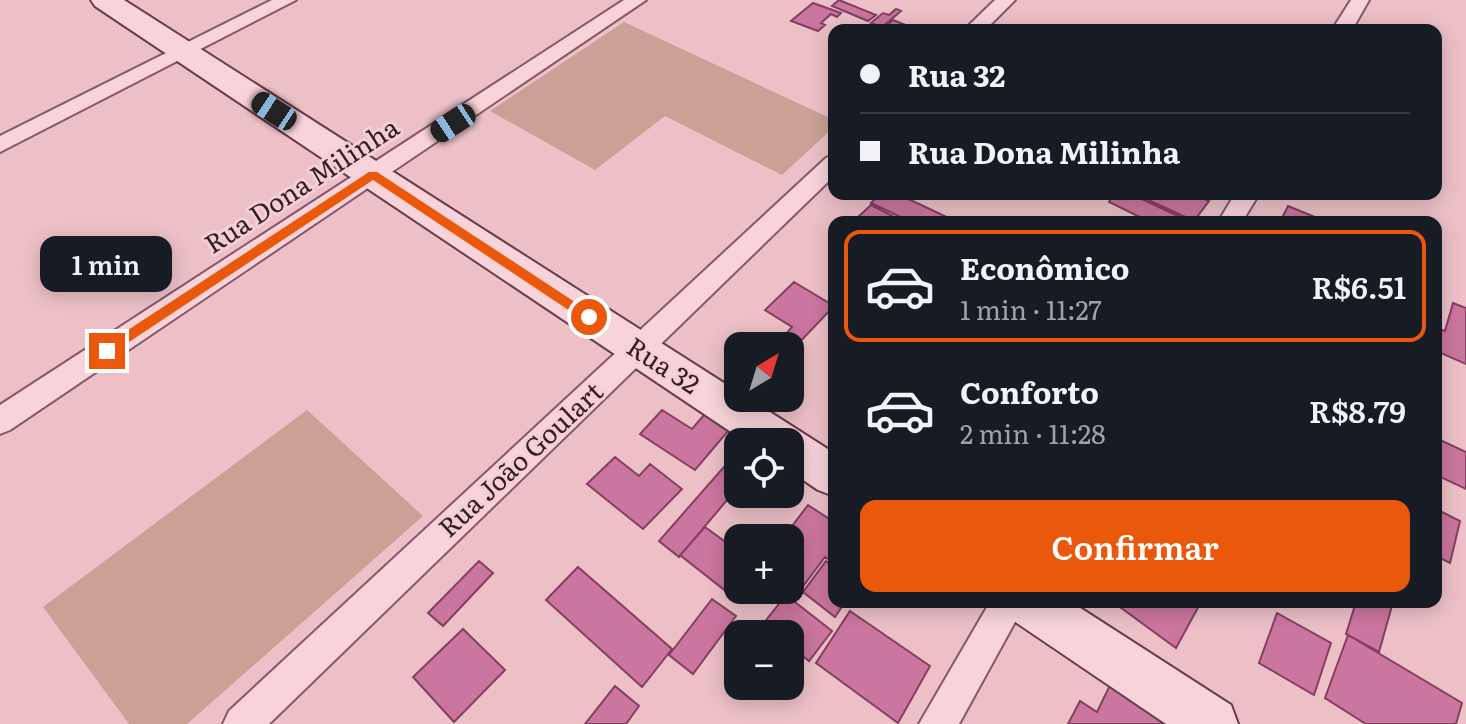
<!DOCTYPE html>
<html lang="pt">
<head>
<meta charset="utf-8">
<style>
  :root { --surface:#171b24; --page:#20242c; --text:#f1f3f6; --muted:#9ea1a6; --line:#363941; --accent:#ea580c }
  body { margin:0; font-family:Literata,serif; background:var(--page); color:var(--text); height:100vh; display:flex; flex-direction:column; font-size:30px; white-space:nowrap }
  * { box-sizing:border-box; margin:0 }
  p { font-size:26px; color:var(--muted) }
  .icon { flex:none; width:44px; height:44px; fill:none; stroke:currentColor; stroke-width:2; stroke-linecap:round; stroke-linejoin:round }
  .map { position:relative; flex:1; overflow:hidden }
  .side { position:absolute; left:828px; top:216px; width:614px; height:392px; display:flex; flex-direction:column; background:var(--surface); border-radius:16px; box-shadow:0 4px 20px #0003 }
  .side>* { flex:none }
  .top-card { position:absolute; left:828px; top:24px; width:614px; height:176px; border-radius:16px; box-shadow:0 4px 20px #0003; display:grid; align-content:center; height:176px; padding:0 32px; background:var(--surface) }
  .needle { width:52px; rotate:38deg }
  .tools { position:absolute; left:724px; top:332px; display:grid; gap:16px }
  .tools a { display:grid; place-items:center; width:80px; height:80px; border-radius:16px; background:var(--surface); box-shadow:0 4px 20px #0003; font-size:40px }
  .end { position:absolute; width:36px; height:36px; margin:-18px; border:10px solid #ea580c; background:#fff; box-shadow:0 0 0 4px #fff }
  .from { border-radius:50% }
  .bubble { position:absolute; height:56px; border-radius:16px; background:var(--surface); box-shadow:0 4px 20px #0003; font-size:26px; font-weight:600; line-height:56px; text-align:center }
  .car { position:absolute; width:24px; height:48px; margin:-24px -12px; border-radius:10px; box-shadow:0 0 6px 2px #0007; background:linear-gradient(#222 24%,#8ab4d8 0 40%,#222 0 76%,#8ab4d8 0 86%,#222 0) }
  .top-card b { display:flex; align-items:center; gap:28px; height:76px; font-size:30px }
  .top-card b+b { border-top:2px solid var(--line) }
  .top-card i { width:20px; height:20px; background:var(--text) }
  ul { padding:14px 0 0; list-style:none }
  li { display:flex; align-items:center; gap:24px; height:112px; margin:0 16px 12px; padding:0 16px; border:4px solid transparent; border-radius:16px }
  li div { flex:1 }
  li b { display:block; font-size:30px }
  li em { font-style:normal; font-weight:600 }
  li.selected { border-color:var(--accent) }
  li>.icon { width:72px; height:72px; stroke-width:1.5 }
  .action { display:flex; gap:16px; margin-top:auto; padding:16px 32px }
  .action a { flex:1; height:92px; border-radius:16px; background:var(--accent); color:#fff; font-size:32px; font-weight:600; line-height:92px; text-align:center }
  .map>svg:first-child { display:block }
</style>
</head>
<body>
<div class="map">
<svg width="1466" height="724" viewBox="0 0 1466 724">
  <rect width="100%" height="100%" fill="#edc0c8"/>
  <path fill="#caa194" d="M624,22l210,98v7l-52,48 -117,-59 -70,54 -105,-59z
    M307,410l116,106 -236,208h-58l-86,-117z"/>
  <path fill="#cb769e" stroke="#843f61" stroke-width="2" d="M839,0l37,15 -8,6 -36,-15z
    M813,3l28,10 -4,4 -6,-3 -10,9 4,2 -7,6 -27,-10z
    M896,9l5,2 -19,16 -11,-4 12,-10 6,2z
    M893,20l25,10 -34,-2z
    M880,194h18l53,25 -3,3h-37l-40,-19z
    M1115,194h16l60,28h-41l-41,-20z
    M1135,194h60l14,7 -15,20z
    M871,205l33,17h-37l-9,-5z
    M1288,206l39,16 -46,-2z
    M794,282l40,24 -37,39 -14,-8 9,-10 -27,-17z
    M1453,303l13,5v56l-30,-13 3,-22 6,2z
    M710,408l25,15 -40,47 -55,-36 22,-24 30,19z
    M1438,439l28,13v37l-30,-14z
    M738,451v36l-59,70 -20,-16z
    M615,457l24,19 11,-12 32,25 -39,40 -56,-45z
    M808,505l26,17v41l-9,-6 -24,32 -11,-8v-43h-7z
    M1436,509l24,12 -10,42 -14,-7z
    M705,527l33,24v27l-11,14 -47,-37z
    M479,561l14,12 -50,53 -15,-13z
    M826,561l8,6v35h11l-10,15 -32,-25z
    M578,567l94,82 -30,38 -96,-87z
    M786,595l46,36 -23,30 -19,-15v-12h-15l-12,-10z
    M712,599l24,17 -43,58 -24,-19z
    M1113,602h88l-25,46z
    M1356,602h37l-14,50 -33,-18z
    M850,611l80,55 -32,57 -82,-60z
    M1277,613l54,30 -17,52 -55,-32z
    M463,629l42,41 -51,52 -41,-45z
    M1348,635l114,68 -6,21h-90l-41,-26z
    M1114,677l58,47h-104l12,-23 17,11z
    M615,686l24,20 -13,18h-41z"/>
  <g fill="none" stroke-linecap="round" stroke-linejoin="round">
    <defs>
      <path id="street" d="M272,0h24l-296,152v-16z
        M624,0h22l-636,430 -10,4v-29z
        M995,0h20l-30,30h-21z
        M1351,0h18l-17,30h-20z
        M834,155v21l-565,548h-46l6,-13 597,-553z
        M1235,194h24l-17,28h-24z
        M990,602h36l-67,122h-40z"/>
      <path id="secondary" d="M91,0h33l614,392v6h10l86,55v43l-16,-6 -28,-19v-29h-44l-651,-436z
        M1004,602h67l160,103 7,19h-72l-155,-105z"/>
    </defs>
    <use href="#street" stroke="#855868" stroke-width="4"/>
    <use href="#secondary" stroke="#673c4c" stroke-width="4"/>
    <use href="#street" fill="#f8d3da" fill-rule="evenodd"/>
    <use href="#secondary" fill="#f8d3da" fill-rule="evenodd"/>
  </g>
  <path fill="#ea580c" d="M369,172h8l216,142v7h-8l-212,-141 -262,174h-9v-7z"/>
  <g text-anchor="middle" stroke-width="6" stroke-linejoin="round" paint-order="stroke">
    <g font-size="26" fill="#351d26" stroke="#f4cfd6">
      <text transform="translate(302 186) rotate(-33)" y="9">Rua Dona Milinha</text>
      <text transform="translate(663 366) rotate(33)" y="9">Rua 32</text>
      <text transform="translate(521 460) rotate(-43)" y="9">Rua João Goulart</text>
    </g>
  </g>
</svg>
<div class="tools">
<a><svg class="needle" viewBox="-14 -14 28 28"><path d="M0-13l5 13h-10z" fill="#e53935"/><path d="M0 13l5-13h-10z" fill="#9ea1a6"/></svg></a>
<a><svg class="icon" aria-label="locate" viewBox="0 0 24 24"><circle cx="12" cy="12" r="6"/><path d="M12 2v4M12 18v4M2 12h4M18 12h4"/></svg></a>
<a>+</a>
<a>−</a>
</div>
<i class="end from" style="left:589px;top:317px"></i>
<i class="end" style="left:107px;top:351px"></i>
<div class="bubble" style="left:40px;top:236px;width:132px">1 min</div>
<i class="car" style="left:274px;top:111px;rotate:303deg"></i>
<i class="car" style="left:453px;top:123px;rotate:237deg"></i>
<div class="top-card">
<b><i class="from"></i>Rua 32</b>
<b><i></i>Rua Dona Milinha</b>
</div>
<section class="side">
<ul>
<li class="selected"><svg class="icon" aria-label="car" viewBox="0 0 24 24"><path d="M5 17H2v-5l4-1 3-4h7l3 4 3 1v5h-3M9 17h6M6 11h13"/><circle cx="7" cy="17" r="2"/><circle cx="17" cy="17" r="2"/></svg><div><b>Econômico</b><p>1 min · 11:27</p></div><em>R$6.51</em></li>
<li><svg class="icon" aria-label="car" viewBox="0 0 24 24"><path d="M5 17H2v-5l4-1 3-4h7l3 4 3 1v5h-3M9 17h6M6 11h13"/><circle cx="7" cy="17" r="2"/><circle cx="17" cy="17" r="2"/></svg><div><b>Conforto</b><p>2 min · 11:28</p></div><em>R$8.79</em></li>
</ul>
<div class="action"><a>Confirmar</a></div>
</section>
</div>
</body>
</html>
